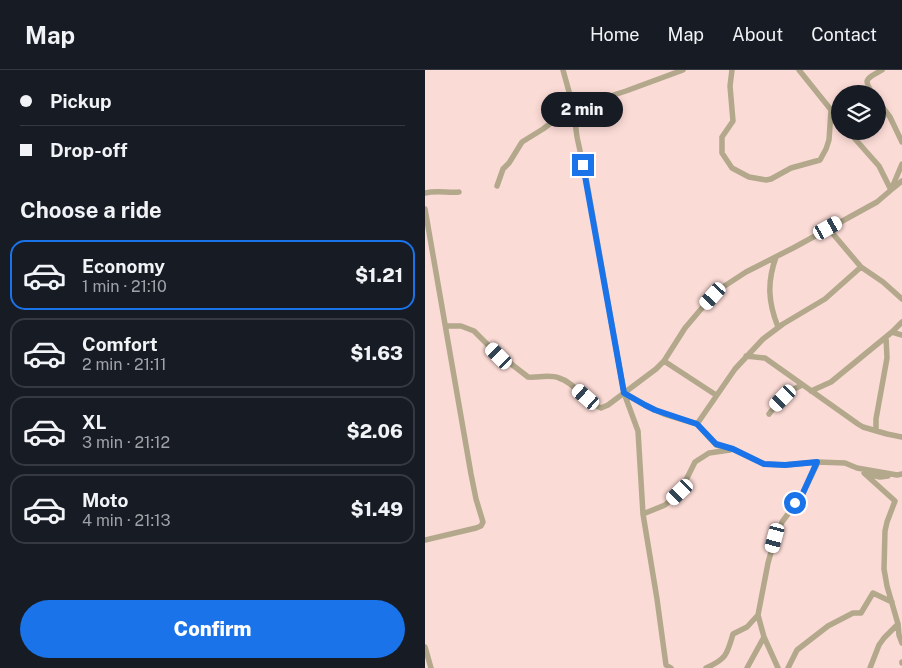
<!DOCTYPE html>
<html lang="en">
<head>
<meta charset="utf-8">
<style>
  :root { --surface:#171b24; --page:#242831; --text:#f1f3f6; --muted:#9ea1a6; --line:#363941; --accent:#1a73e8 }
  body { margin:0; font-family:"Public Sans",sans-serif; background:var(--page); color:var(--text); height:100vh; display:flex; flex-direction:column; font-size:19px; white-space:nowrap }
  * { box-sizing:border-box; margin:0 }
  p { font-size:16px; color:var(--muted) }
  .icon { flex:none; width:28px; height:28px; fill:none; stroke:currentColor; stroke-width:2; stroke-linecap:round; stroke-linejoin:round }
  .map { position:relative; flex:1; overflow:hidden }
  .side { display:flex; flex-direction:column; background:var(--surface); width:425px }
  .side>* { flex:none }
  .guide { display:grid; align-content:center; height:110px; padding:0 20px; background:var(--surface) }
  .controls { position:absolute; left:406px; top:15px; display:grid; gap:10px }
  .controls a { display:grid; place-items:center; width:55px; height:55px; border-radius:50%; background:var(--surface); box-shadow:0 2px 8px #0003; font-size:25px }
  .end { position:absolute; width:22px; height:22px; margin:-11px; border:6px solid #1a73e8; background:#fff; box-shadow:0 0 0 2px #fff }
  .from { border-radius:50% }
  .bubble { position:absolute; height:35px; border-radius:18px; background:var(--surface); box-shadow:0 2px 8px #0003; font-size:16px; font-weight:800; line-height:35px; text-align:center }
  .car { position:absolute; width:15px; height:30px; margin:-15px -8px; border-radius:6px; box-shadow:0 0 4px 1px #0007; background:linear-gradient(#fff 24%,#345 0 40%,#fff 0 76%,#345 0 86%,#fff 0) }
  .guide b { display:flex; align-items:center; gap:18px; height:48px; font-size:19px }
  .guide b+b { border-top:1px solid var(--line) }
  .guide i { width:12px; height:12px; background:var(--text) }
  ul { padding:0; list-style:none }
  li { display:flex; align-items:center; gap:15px; height:70px; margin:0 10px 8px; padding:0 10px; border:2px solid var(--line); border-radius:15px }
  li div { flex:1 }
  li b { display:block; font-size:19px }
  li em { font-style:normal; font-weight:800 }
  li.on { border-color:var(--accent) }
  li>.icon { width:45px; height:45px; stroke-width:1.5 }
  h2 { padding:0 20px; font-size:22px; line-height:60px }
  .button { display:flex; gap:10px; margin-top:auto; padding:10px 20px }
  .button a { flex:1; height:58px; border-radius:30px; background:var(--accent); color:#fff; font-size:20px; font-weight:800; line-height:58px; text-align:center }
  header { display:flex; align-items:center; gap:30px; box-sizing:border-box; height:70px; padding:0 25px; background:var(--surface); border-bottom:1px solid var(--line) }
  header strong { font-size:24px }
  nav { display:flex; gap:28px; margin-inline-start:auto; font-size:18px }
  main { display:flex; flex:1; min-height:0 }
  .map>svg:first-child { display:block }
</style>
</head>
<body>
<header>
<strong>Map</strong>
<nav><a>Home</a><a>Map</a><a>About</a><a>Contact</a></nav>
</header>
<main>
<section class="side">
<div class="guide">
<b><i class="from"></i>Pickup</b>
<b><i></i>Drop-off</b>
</div>
<h2>Choose a ride</h2>
<ul>
<li class="on"><svg class="icon" aria-label="car" viewBox="0 0 24 24"><path d="M5 17H2v-5l4-1 3-4h7l3 4 3 1v5h-3M9 17h6M6 11h13"/><circle cx="7" cy="17" r="2"/><circle cx="17" cy="17" r="2"/></svg><div><b>Economy</b><p>1 min · 21:10</p></div><em>$1.21</em></li>
<li><svg class="icon" aria-label="car" viewBox="0 0 24 24"><path d="M5 17H2v-5l4-1 3-4h7l3 4 3 1v5h-3M9 17h6M6 11h13"/><circle cx="7" cy="17" r="2"/><circle cx="17" cy="17" r="2"/></svg><div><b>Comfort</b><p>2 min · 21:11</p></div><em>$1.63</em></li>
<li><svg class="icon" aria-label="car" viewBox="0 0 24 24"><path d="M5 17H2v-5l4-1 3-4h7l3 4 3 1v5h-3M9 17h6M6 11h13"/><circle cx="7" cy="17" r="2"/><circle cx="17" cy="17" r="2"/></svg><div><b>XL</b><p>3 min · 21:12</p></div><em>$2.06</em></li>
<li><svg class="icon" aria-label="car" viewBox="0 0 24 24"><path d="M5 17H2v-5l4-1 3-4h7l3 4 3 1v5h-3M9 17h6M6 11h13"/><circle cx="7" cy="17" r="2"/><circle cx="17" cy="17" r="2"/></svg><div><b>Moto</b><p>4 min · 21:13</p></div><em>$1.49</em></li>
</ul>
<div class="button"><a>Confirm</a></div>
</section>
<div class="map">
<svg width="477" height="598" viewBox="0 0 477 598">
  <rect width="100%" height="100%" fill="#fbdbd6"/>
  <g fill="none" stroke-linecap="round" stroke-linejoin="round">
    <path stroke="#b3a88c" stroke-width="5.5" d="M138,0l10,36 4,31 9,41 38,215 14,38 5,83 14,85 9,66 5,3
      M307,0l-2,16 3,35 -11,16v16l10,15 17,9 17,3 5,-1 20,-11 29,-8 6,-11 3,-9 2,-29
      M374,0l41,51
      M448,24c-11,-16 -6,-15 9,-24
      M452,30l13,17 12,25
      M72,116l6,-17 6,-6 13,-21 21,-13 30,-23 25,-6 28,-9 57,-21
      M467,119l10,-8
      M466,120l11,-26
      M0,123c11,-3 23,0 34,-1
      M0,139l46,265 5,25 7,23 -2,4 -5,2 -51,12
      M403,158l33,39 22,15 19,17
      M351,187c-9,25 -8,45 2,70
      M21,256h15l13,5 25,25 11,7 18,14c10,1 21,-3 31,1 17,5 26,24 42,30l7,-3 48,-36 8,-8 21,-33 28,-33 10,-8 23,-15 49,-25 82,-45 14,-12 -12,-24 -31,-35
      M467,262l10,3
      M321,286l19,2 93,66 5,3 24,7 15,3
      M239,291l52,34
      M386,321l20,-9 61,-50 10,-10
      M199,323l21,12 19,9 33,10 19,21 17,4 31,15 21,1 33,-3 27,1 12,5 40,7 5,-1
      M344,344l7,-9 14,-14 12,-6
      M272,354l38,-55 28,-30 20,-15 42,-25 36,-32
      M451,361v-12l11,-61 -1,-21
      M463,406l-8,1 -16,-4 31,28 -8,21 -2,9 -1,38 3,17 11,38 1,11 3,8
      M218,444l22,-9 15,-13 15,-30 14,-9 21,-3
      M339,567l14,31
      M0,577l6,21
      M477,592v1
      M281,598c20,-9 21,-13 27,-34l14,-7 11,-12
      M322,598l17,-31 -6,-22 10,-52 7,-25 7,-16 20,-27 16,-33
      M363,598l9,-18 31,-24 25,-13h8l12,-20 19,9
      M445,598l9,-23 5,-7 14,-14"/>
  </g>
  <g fill="none" stroke-linecap="round" stroke-linejoin="round">
    <path stroke="#1a73e8" stroke-width="6" d="M158,95l41,228 21,12 10,5 42,14 19,20 17,5 31,15 21,1 32,-3 -15,33 -7,8"/>
  </g>
</svg>
<div class="controls">
<a><svg class="icon" aria-label="layers" viewBox="0 0 24 24"><path d="M12 4l9 5-9 5-9-5zM3 14l9 5 9-5"/></svg></a>
</div>
<i class="end from" style="left:370px;top:433px"></i>
<i class="end" style="left:158px;top:95px"></i>
<div class="bubble" style="left:116px;top:22px;width:82px">2 min</div>
<i class="car" style="left:403px;top:158px;rotate:61deg"></i>
<i class="car" style="left:288px;top:226px;rotate:222deg"></i>
<i class="car" style="left:74px;top:286px;rotate:315deg"></i>
<i class="car" style="left:161px;top:327px;rotate:311deg"></i>
<i class="car" style="left:358px;top:328px;rotate:224deg"></i>
<i class="car" style="left:255px;top:422px;rotate:226deg"></i>
<i class="car" style="left:350px;top:468px;rotate:195deg"></i>
</div>
</main>
</body>
</html>
